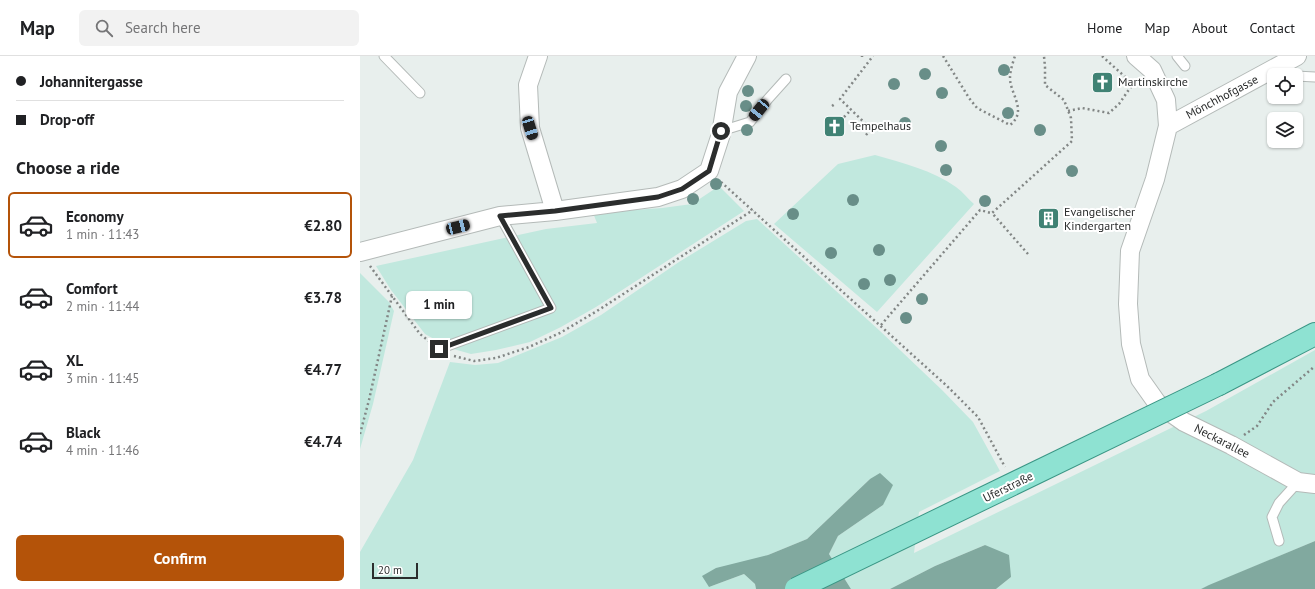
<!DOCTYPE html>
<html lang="en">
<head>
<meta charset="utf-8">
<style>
  :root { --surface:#fff; --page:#f2f2f2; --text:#202124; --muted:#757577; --line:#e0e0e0; --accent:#b45309 }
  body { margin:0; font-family:"PT Sans",sans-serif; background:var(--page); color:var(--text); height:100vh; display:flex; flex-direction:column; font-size:15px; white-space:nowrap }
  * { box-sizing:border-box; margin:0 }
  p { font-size:13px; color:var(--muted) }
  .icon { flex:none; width:22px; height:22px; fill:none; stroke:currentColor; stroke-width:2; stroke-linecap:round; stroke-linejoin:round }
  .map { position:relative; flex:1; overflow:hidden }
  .side { display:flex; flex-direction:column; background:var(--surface); width:360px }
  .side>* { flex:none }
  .guide { display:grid; align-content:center; height:88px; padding:0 16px; background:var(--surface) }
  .tools { position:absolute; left:907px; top:12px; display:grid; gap:8px }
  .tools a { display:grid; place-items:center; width:36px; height:36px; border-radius:6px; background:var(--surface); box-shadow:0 1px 3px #0004; font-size:20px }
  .scale { position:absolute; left:12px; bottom:10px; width:46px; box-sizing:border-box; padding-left:4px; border:2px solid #2b2d2d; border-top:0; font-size:11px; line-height:14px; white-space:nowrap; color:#2b2d2d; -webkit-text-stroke:3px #fff; paint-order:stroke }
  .end { position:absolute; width:18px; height:18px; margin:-9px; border:5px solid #2b2d2d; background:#fff; box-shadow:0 0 0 2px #fff }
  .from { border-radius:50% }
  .bubble { position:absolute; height:28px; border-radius:6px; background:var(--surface); box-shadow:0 1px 3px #0004; font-size:13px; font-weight:800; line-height:28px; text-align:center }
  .car { position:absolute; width:12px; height:24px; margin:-12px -6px; border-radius:5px; box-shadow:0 0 3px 1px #0007; background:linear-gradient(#222 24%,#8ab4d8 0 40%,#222 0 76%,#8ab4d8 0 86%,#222 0) }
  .guide b { display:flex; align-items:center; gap:14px; height:38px; font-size:15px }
  .guide b+b { border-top:1px solid var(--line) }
  .guide i { width:10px; height:10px; background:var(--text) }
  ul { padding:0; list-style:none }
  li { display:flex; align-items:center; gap:12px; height:66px; margin:0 8px 6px; padding:0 8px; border:2px solid transparent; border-radius:6px }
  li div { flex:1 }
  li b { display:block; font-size:15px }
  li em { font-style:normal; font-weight:800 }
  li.active { border-color:var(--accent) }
  li>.icon { width:36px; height:36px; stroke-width:1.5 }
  h2 { padding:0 16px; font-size:18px; line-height:48px }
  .primary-button { display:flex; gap:8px; margin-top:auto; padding:8px 16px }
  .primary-button a { flex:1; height:46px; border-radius:6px; background:var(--accent); color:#fff; font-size:16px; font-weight:800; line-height:46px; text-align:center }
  header { display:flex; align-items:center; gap:24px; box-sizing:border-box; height:56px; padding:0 20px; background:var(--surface); border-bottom:1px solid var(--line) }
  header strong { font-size:19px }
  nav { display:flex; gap:22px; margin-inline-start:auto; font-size:14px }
  .search { width:280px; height:36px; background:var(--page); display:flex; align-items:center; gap:10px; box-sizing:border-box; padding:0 14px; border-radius:6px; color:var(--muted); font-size:15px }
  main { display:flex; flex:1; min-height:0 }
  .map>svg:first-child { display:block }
</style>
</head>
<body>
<header>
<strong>Map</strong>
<div class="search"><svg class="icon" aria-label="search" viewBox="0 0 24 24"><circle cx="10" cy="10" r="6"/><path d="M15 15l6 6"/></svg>Search here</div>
<nav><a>Home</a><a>Map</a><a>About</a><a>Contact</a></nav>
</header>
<main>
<section class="side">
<div class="guide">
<b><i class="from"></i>Johannitergasse</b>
<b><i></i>Drop-off</b>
</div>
<h2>Choose a ride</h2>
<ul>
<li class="active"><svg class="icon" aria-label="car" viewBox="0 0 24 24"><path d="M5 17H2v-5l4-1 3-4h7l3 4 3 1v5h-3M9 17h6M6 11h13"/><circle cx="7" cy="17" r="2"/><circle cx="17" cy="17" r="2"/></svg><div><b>Economy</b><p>1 min · 11:43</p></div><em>€2.80</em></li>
<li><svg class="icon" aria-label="car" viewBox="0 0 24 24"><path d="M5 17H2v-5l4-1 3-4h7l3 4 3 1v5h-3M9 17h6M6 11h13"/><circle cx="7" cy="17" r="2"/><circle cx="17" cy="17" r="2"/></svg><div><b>Comfort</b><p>2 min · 11:44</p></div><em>€3.78</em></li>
<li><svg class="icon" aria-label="car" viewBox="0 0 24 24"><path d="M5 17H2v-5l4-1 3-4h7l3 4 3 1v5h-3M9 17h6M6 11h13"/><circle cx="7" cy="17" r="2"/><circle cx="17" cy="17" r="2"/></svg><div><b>XL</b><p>3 min · 11:45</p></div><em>€4.77</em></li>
<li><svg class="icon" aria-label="car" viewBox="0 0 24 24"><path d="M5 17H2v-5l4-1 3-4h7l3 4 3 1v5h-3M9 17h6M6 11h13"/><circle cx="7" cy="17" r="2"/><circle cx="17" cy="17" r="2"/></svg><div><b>Black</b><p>4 min · 11:46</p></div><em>€4.74</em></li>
</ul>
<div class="primary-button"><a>Confirm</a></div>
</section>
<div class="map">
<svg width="955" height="533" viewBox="0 0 955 533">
  <rect width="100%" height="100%" fill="#e8efed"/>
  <path fill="#c1e8de" d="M515,99c28,8 57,15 81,32 7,5 12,12 18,17l-97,108 -103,-88 64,-60z
    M359,130l25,25 -148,96 -35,20 -31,15 -34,8 -25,4 -21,-6 -25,-14 -34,-44 -15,-24 170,-37 51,-6 -4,-10 69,-5 30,-4z
    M397,163l123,112 62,59 31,32 27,49 -81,41 -5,41 292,-142 109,-61v191l-114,48h-205l15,-12 -26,-32 -50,21 -45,23h-39l-22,-35 9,-18 45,-31 -13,-26 -63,60 -39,16 -59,32 35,-13 11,10 1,5h-396v-37l53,-92 37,-98 25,3 23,-2 64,-26 39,-22 78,-53 67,-41z
    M0,217l29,29 5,9 -21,93 -13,45z"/>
  <path fill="#81a99f" d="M520,417l13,12 -10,20 -45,31 -9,18 22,35h-95l-1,-5 -11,-10 -35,13 -7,-11 14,-8 52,-13 39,-16 63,-60z
    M955,485v48h-114l8,-4z
    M625,489l24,10 2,22 -15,12h-106l45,-23z"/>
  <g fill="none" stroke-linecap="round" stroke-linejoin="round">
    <defs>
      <path id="service" d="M24,0l36,37
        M817,0l8,10
        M936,20l19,1
        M361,75l29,-9 18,-23 18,-20
        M79,293l112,-41 -51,-92
        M919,485l-7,-24 7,-14 19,-21"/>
      <path id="minor" d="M178,0l-10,29 2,43 25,83
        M776,0l16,14 14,30 2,26 -13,53 -25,72 -2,53 3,40 9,35 17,24 27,19 47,23 67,37 17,2
        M808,70l129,-70
        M0,196l140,-36 55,-5 103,-14 24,-8 27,-18 12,-37 7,-42 19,-36"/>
      <path id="primary" d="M859,328l96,-50"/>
    </defs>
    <use href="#service" stroke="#b4bab8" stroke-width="11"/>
    <use href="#minor" stroke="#b4bab8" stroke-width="20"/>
    <use href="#primary" stroke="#3a9685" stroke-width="24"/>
    <path stroke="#828685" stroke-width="2.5" stroke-dasharray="2 3" stroke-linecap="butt" d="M583,0l26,42 8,10 33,17c18,-14 0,-31 0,-47 0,-7 3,-16 5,-22
      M742,0l32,29
      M502,1v-1
      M472,50l3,-2
      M708,55l14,-3 27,5 10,-9 11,-16 10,-8
      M484,61l7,-7
      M506,79l5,-6 -31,-30 33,-43
      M361,126l226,204 31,31 27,50
      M668,198l-36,-41 80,-72 -1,-23 -7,-18 -19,-15v-18l-1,-11
      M10,210l50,68 10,8
      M521,269l99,-115 11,3
      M94,300l20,5 22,-3 33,-11 31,-14 37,-22 156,-101
      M0,378l9,-34 23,-104
      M884,379l13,-9 16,-24 42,-36"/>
    <use href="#service" stroke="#fff" stroke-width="9"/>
    <use href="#minor" stroke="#fff" stroke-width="18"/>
    <use href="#primary" stroke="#8ee2d2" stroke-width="22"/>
    <defs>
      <path id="primary-bridge" d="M436,533l423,-205"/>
    </defs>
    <use href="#primary-bridge" stroke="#3a9685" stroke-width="24" stroke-linecap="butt"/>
    <use href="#primary-bridge" stroke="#8ee2d2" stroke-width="22"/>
  </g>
  <g fill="#688e88">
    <circle cx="644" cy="14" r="6"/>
    <circle cx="565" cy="18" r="6"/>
    <circle cx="534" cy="28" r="6"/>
    <circle cx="388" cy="35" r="6"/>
    <circle cx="582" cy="37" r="6"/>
    <circle cx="386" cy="50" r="6"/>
    <circle cx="648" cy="57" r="6"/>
    <circle cx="545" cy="67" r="6"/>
    <circle cx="387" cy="74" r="6"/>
    <circle cx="680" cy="74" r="6"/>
    <circle cx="581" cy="90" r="6"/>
    <circle cx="586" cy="114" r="6"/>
    <circle cx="712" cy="115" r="6"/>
    <circle cx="356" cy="128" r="6"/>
    <circle cx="333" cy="143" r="6"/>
    <circle cx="493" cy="144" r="6"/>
    <circle cx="625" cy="145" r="6"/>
    <circle cx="433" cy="158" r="6"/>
    <circle cx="519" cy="194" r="6"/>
    <circle cx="471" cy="197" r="6"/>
    <circle cx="530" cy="224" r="6"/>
    <circle cx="504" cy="228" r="6"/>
    <circle cx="562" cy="243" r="6"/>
    <circle cx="546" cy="262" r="6"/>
  </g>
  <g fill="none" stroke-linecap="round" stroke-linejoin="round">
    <path stroke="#2b2d2d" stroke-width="5" d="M79,293l112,-41 -51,-92 55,-5 103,-14 24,-8 27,-18 12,-40"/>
  </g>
  <defs>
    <symbol id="church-square" viewBox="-11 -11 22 22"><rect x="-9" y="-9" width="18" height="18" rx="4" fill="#408274" stroke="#fff"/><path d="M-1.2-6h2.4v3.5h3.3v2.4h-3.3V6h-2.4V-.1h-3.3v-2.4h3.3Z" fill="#fff"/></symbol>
    <symbol id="building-square" viewBox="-11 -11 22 22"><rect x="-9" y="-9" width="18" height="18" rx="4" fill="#408274" stroke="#fff"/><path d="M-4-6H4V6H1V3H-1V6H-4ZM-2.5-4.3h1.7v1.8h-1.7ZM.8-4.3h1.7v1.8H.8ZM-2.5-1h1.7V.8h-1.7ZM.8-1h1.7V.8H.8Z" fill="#fff"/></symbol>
  </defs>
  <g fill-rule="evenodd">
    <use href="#church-square" x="730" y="14" width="25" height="25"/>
    <use href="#church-square" x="462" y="58" width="25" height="25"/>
    <use href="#building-square" x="676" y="150" width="25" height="25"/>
  </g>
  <g text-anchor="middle" stroke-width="4" stroke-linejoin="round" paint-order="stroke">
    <g font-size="12" fill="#2b2d2d" stroke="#fff" text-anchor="start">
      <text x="758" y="30">Martinskirche</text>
      <text x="490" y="74">Tempelhaus</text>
      <text x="704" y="160">Evangelischer<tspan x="704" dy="14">Kindergarten</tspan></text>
    </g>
    <g font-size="12" fill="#2b2d2d" stroke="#fff">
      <text transform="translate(862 41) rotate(-28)" y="4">Mönchhofgasse</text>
      <text transform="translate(862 385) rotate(27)" y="4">Neckarallee</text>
      <text transform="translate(648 431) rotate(-26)" y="4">Uferstraße</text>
    </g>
  </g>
</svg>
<div class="tools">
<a><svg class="icon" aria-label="locate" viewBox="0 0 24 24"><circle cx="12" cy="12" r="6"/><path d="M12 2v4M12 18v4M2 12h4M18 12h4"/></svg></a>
<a><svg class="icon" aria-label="layers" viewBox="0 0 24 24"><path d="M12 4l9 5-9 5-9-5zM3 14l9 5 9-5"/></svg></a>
</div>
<div class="scale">20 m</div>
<i class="end from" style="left:361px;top:75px"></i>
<i class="end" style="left:79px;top:293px"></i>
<div class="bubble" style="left:46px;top:235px;width:66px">1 min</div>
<i class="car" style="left:399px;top:54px;rotate:219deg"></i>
<i class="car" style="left:170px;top:72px;rotate:163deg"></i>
<i class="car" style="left:98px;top:171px;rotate:76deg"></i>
</div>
</main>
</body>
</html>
